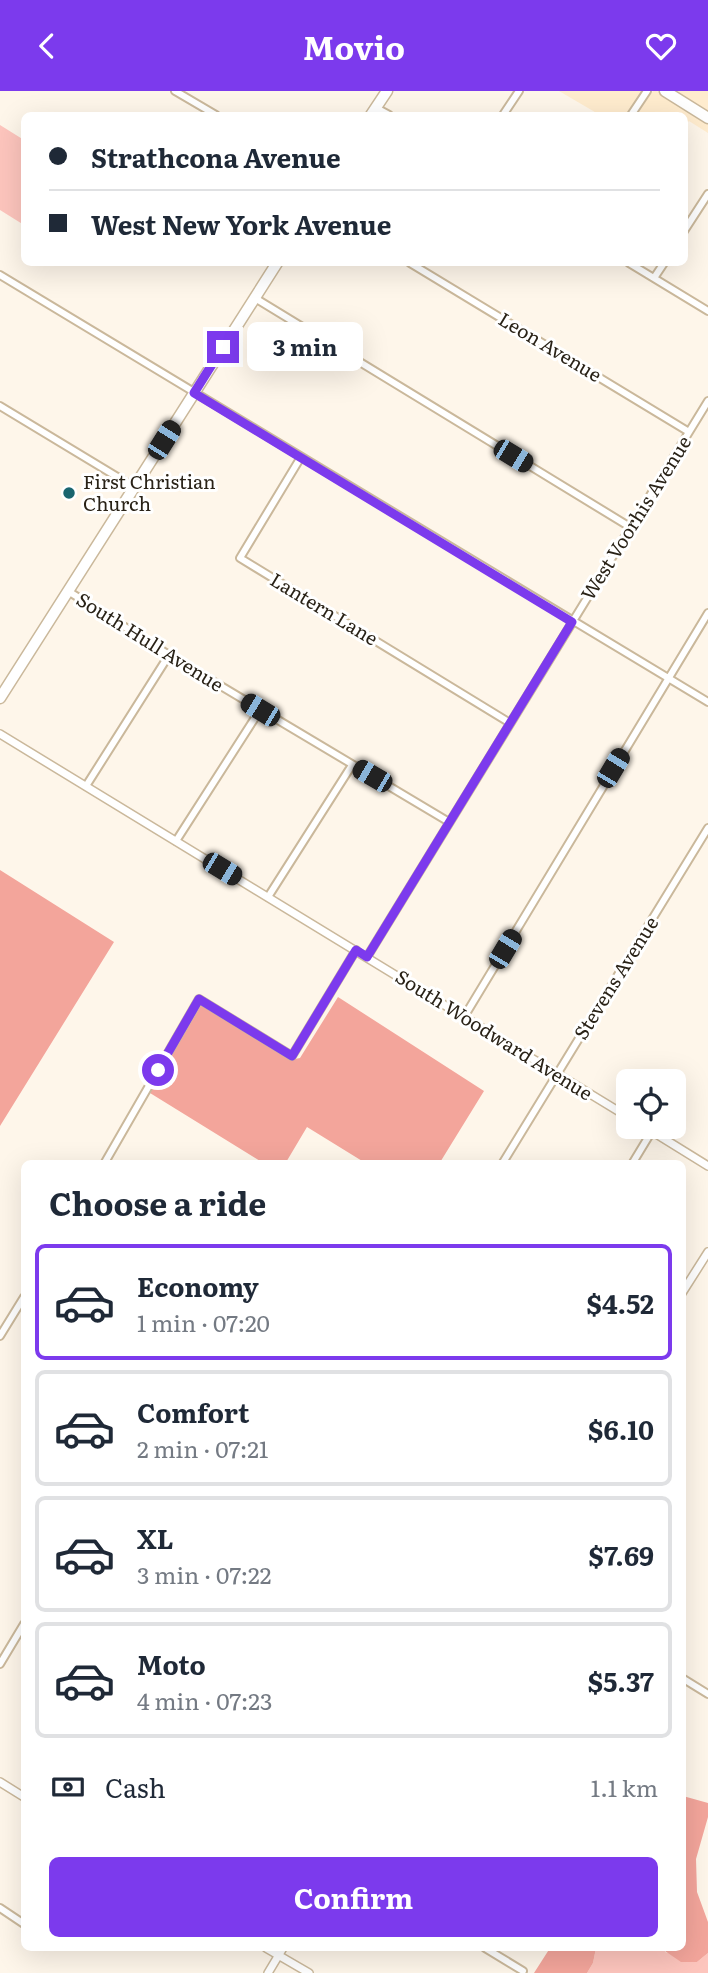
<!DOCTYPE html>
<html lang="en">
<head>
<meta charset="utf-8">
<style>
  :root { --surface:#fff; --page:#f6f6f7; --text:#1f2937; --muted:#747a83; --line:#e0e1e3; --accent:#7c3aed }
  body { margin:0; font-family:Literata,serif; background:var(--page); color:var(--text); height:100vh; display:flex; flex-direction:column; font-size:26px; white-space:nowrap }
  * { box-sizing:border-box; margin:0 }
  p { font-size:23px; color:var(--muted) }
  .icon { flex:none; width:38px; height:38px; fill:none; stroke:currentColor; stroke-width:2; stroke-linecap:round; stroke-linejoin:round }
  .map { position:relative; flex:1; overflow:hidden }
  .drawer { position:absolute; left:21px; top:1069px; width:665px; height:791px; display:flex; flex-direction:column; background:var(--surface); border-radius:10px; box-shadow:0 7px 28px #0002 }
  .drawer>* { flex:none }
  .guide { position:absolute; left:21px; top:21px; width:667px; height:154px; border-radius:10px; box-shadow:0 7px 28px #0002; display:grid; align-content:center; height:154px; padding:0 28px; background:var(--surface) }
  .controls { position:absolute; left:616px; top:978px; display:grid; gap:14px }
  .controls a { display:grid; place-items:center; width:70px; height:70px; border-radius:10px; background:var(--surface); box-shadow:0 7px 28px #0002; font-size:35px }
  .end { position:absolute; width:32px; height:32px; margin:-16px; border:9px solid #7c3aed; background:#fff; box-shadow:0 0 0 4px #fff }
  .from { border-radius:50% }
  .bubble { position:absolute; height:49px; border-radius:10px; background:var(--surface); box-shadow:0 7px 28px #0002; font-size:23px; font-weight:700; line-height:49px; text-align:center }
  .car { position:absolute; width:21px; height:42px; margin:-21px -10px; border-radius:9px; box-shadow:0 0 5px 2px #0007; background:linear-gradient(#222 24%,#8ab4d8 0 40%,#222 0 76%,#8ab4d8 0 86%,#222 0) }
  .guide b { display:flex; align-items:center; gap:24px; height:66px; font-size:26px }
  .guide b+b { border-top:2px solid var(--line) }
  .guide i { width:18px; height:18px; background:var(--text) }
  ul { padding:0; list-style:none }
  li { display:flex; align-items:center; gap:21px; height:116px; margin:0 14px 10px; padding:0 14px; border:4px solid var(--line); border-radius:10px }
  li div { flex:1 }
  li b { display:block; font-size:26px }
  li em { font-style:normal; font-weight:700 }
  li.current { border-color:var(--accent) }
  li>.icon { width:63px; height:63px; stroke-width:1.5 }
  h2 { padding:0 28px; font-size:32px; line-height:84px }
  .pay { display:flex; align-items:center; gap:18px; height:77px; padding:0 28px; font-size:26px }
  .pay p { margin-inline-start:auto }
  .action { display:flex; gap:14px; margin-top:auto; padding:14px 28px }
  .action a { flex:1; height:80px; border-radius:10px; background:var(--accent); color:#fff; font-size:28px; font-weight:700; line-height:80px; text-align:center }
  header { display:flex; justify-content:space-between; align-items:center; height:91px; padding:0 28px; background:var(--accent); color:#fff; font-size:32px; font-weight:700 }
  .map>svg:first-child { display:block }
</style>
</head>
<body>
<header><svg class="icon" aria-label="back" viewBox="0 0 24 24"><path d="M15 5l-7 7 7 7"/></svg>Movio<svg class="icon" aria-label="heart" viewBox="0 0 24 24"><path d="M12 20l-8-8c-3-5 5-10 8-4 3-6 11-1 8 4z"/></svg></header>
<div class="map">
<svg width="708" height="1882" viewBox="0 0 708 1882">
  <rect width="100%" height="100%" fill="#fef6ea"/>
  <path fill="#ffecce" d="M559,0h83l-16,24h-26z
    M653,0h4l51,31v11l-19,-12 -5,6v-12h-48z
    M672,0h36v22z"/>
  <path fill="#fdc5bd" d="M0,34l24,15v85l-24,-15z
    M596,1857h69v4l32,10 11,-9v20h-121l6,-10z"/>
  <path fill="#f3a59b" d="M0,779l114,72 -114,184z
    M338,906l146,94 -45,73h-72l-60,-37 -22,37h-20l-115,-71 51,-88 89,55 10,-2z
    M683,1705l25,7v14l-12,42 1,33 11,30v31l-11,9h-16l-16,-11v-3h17z
    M550,1857h46l-3,15 -6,10h-53z"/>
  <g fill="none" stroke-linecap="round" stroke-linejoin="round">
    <defs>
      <path id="minor" d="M175,0l41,24
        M376,17l13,7
        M503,24l16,-24
        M631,24l16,-24
        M684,140l24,-37
        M410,172l279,169
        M629,172l79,48
        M0,184l708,427
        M654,187l10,-15
        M255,207l375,229
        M0,315l134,81
        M301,366l-61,101 270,165
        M68,500l101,64 280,167
        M86,695l83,-131
        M176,750l84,-131
        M268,806l84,-132
        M367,866l341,-556
        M464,926l244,-404
        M104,1073l95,-165 93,57 64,-106
        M502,1073l206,-336
        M632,1073l20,-33
        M0,1245l24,-39
        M0,1573l24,-40
        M682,1587l26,16
        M0,1817l24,16
        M485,1857l38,23"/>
      <path id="tertiary" d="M0,643l628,383
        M645,1036l63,39
        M682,1202l26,-41
        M0,1691l24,15
        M266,1857l43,25
        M268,1882l15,-25"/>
      <path id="primary" d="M371,24l16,-24
        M0,607l277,-435"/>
      <path id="trunk" d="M665,0l43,27"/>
    </defs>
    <use href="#minor" stroke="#cab89b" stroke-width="10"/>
    <use href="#tertiary" stroke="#cab89b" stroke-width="10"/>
    <use href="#primary" stroke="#cab89b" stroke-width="13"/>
    <use href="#trunk" stroke="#cab89b" stroke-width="13"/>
    <use href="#minor" stroke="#fff" stroke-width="6"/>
    <use href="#tertiary" stroke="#fff" stroke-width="7"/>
    <use href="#primary" stroke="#fff" stroke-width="10"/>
    <use href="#trunk" stroke="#fff" stroke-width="10"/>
  </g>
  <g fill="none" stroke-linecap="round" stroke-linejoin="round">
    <path stroke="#7c3aed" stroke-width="9" d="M158,979l41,-71 93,57 64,-106 11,7 205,-335 -378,-229 29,-46"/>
  </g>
  <circle fill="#19656f" stroke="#fff" stroke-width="2.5" cx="69" cy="402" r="7"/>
  <g text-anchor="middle" stroke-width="6" stroke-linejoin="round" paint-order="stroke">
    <g font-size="19" fill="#292217" stroke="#fff">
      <text transform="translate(550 256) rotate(31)" y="7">Leon Avenue</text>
      <text transform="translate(636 427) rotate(-58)" y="7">West Voorhis Avenue</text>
      <text transform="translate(324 518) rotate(31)" y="7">Lantern Lane</text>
      <text transform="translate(150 551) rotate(32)" y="7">South Hull Avenue</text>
      <text transform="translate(616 887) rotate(-58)" y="7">Stevens Avenue</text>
      <text transform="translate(494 944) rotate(32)" y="7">South Woodward Avenue</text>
    </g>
    <g font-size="19" fill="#292217" stroke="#fff" text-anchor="start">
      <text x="83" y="398">First Christian<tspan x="83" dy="22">Church</tspan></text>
    </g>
  </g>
</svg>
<div class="controls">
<a><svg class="icon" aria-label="locate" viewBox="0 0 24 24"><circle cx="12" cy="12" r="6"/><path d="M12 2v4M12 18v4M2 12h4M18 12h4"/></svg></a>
</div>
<i class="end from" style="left:158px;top:979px"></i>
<i class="end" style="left:223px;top:256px"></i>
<div class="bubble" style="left:247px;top:231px;width:116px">3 min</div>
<i class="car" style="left:164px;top:349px;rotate:32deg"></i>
<i class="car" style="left:513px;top:365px;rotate:121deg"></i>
<i class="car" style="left:260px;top:619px;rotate:301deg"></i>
<i class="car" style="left:613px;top:677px;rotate:31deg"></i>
<i class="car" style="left:372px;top:685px;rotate:300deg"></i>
<i class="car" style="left:222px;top:778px;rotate:121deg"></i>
<i class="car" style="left:505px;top:858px;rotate:31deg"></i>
<div class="guide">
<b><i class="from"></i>Strathcona Avenue</b>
<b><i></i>West New York Avenue</b>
</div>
<section class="drawer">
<h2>Choose a ride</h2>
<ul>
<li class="current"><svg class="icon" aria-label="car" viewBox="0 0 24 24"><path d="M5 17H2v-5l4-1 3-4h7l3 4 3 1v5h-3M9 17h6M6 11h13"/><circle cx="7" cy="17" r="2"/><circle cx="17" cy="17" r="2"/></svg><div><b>Economy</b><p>1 min · 07:20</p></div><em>$4.52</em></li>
<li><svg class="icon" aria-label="car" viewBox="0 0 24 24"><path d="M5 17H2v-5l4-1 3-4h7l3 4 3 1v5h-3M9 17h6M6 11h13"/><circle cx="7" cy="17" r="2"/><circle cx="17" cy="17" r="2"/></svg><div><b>Comfort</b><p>2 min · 07:21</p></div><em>$6.10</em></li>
<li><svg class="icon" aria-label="car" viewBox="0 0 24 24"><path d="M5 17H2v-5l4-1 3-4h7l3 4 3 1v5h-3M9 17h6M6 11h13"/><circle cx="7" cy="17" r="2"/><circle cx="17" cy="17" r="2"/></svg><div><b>XL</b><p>3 min · 07:22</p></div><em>$7.69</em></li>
<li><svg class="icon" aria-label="car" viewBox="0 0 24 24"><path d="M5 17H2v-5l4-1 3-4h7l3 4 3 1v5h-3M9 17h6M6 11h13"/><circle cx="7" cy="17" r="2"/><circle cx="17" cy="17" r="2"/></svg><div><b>Moto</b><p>4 min · 07:23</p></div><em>$5.37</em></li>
</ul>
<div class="pay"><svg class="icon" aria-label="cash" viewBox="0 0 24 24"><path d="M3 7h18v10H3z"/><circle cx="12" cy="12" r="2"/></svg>Cash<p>1.1 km</p></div>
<div class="action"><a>Confirm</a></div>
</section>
</div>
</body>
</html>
